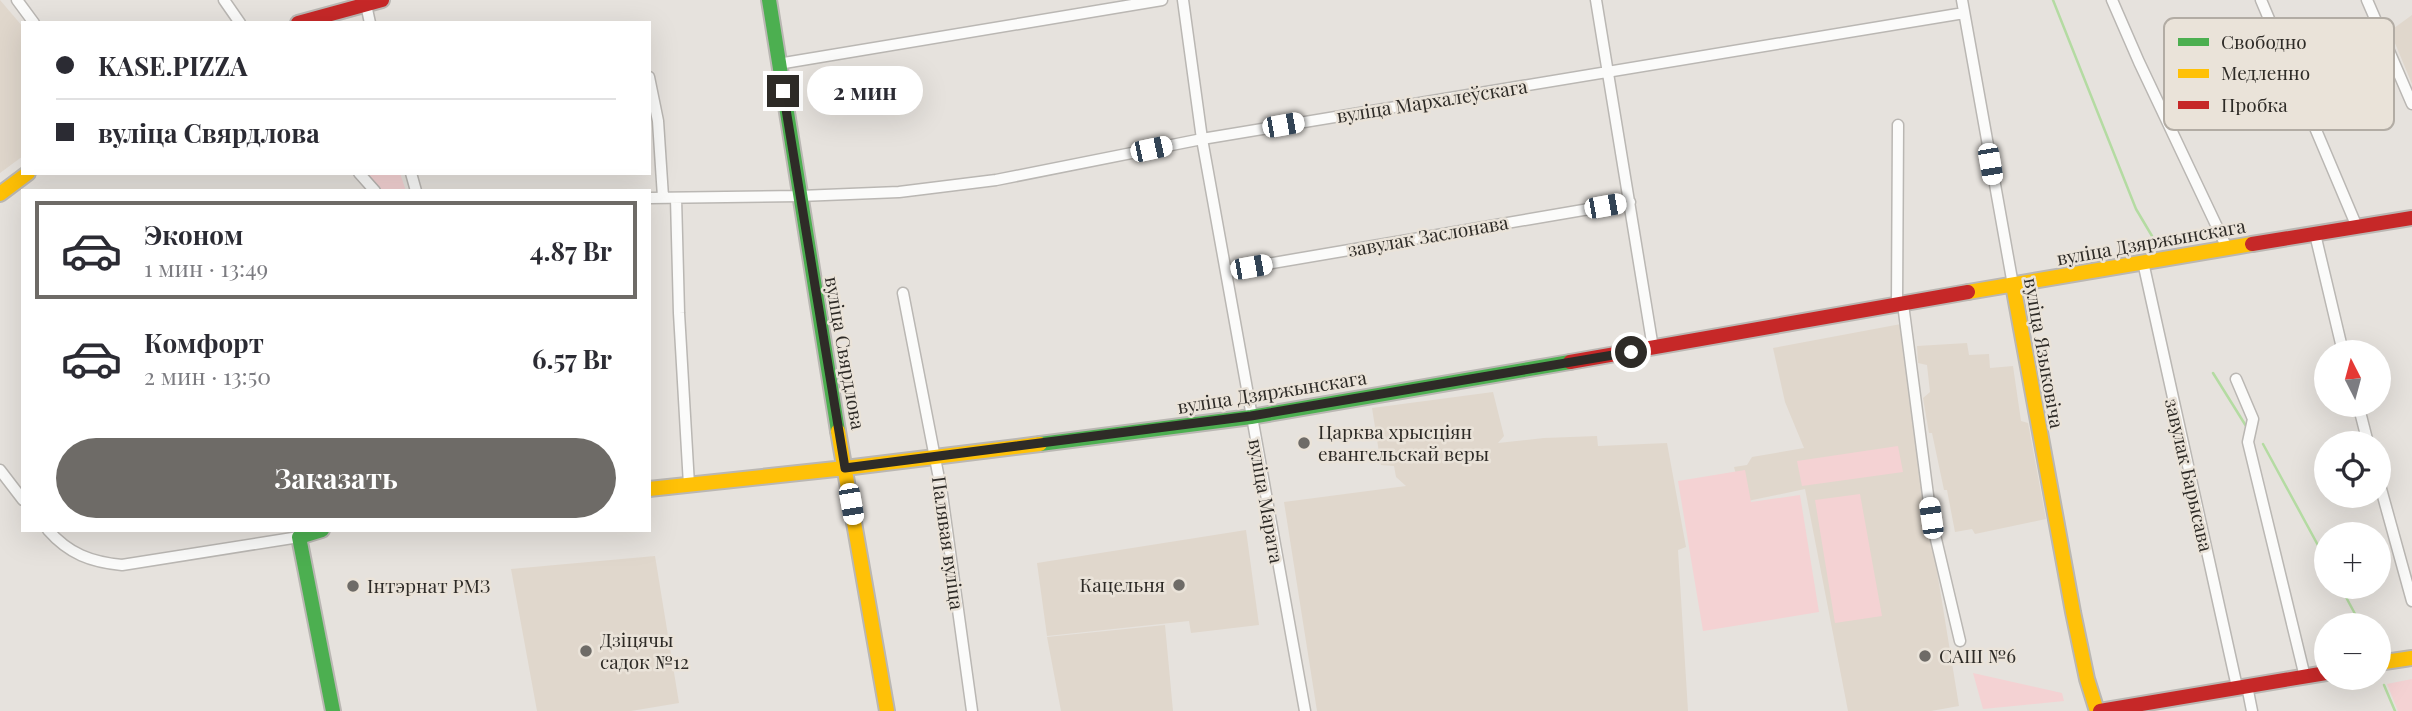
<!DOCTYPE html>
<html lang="ru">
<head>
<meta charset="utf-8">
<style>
  :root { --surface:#fff; --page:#f7f7f7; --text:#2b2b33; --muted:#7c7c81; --line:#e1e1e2; --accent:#6e6b67 }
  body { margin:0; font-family:"Playfair Display",serif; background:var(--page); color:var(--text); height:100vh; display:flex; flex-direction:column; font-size:26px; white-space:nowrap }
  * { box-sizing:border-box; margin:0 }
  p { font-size:23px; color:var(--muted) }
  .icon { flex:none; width:38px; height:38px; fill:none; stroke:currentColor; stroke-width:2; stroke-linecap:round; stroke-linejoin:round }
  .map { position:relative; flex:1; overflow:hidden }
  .drawer { position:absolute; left:21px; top:189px; width:630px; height:343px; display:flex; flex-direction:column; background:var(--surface); border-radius:0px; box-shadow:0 7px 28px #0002 }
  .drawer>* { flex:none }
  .top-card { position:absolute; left:21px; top:21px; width:630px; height:154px; border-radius:0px; box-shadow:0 7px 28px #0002; display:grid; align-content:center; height:154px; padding:0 35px; background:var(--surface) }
  .needle { width:46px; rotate:354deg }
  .fabs { position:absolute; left:2314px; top:340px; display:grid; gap:14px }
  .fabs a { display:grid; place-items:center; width:77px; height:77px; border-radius:50%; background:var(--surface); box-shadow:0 7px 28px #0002; font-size:35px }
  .end { position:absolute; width:32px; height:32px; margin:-16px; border:9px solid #2e2b27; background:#fff; box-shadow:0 0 0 4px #fff }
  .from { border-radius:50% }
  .bubble { position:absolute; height:49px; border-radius:24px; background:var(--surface); box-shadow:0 7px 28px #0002; font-size:23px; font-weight:700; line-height:49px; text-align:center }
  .car { position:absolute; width:21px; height:42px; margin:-21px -10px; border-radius:9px; box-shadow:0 0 5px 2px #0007; background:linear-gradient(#fff 24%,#345 0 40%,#fff 0 76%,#345 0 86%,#fff 0) }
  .top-card b { display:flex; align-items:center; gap:24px; height:66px; font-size:26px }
  .top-card b+b { border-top:2px solid var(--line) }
  .top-card i { width:18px; height:18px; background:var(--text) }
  ul { padding:12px 0 0; list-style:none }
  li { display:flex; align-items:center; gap:21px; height:98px; margin:0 14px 10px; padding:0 21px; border:4px solid transparent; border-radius:0px }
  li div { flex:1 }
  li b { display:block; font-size:26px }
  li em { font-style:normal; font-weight:700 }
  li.selected { border-color:var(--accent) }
  li>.icon { width:63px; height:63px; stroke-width:1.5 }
  .action { display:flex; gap:14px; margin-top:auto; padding:14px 35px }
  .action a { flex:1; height:80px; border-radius:42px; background:var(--accent); color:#fff; font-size:28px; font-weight:700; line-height:80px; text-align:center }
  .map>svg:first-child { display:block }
</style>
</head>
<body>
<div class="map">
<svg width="2412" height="711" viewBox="0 0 2412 711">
  <rect width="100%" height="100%" fill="#e6e2dd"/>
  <path fill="#e0d7cc" d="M0,0l23,27v129l-23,17z
    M2412,15v69l-22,-53z
    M1901,324l13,106 45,276 -28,5h-83l-43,-222 -62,13 -9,-35 13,-2 5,-8 52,-9 -19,-46 -12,-54z
    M1967,343l2,12 20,-1 1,14 23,-2 8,55 7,2 18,96 -71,15 -3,-5 -17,3 -8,-42h-3l-12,-57h-3l-6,-35 7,-6 -3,-27 -9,-2 -1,-17z
    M1493,392l11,44 -6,7 46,-5 53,-2 1,10 69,-3 19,104 -8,3 10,161h-371l-33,-209 122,-16 -10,-9 -2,-11 -13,-1 -9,-57z
    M1246,530l13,95 -68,8 -2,-12 -142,15 -10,-73z
    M655,556l24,147 -48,8h-94l-26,-142z
    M1165,625l8,86h-112l-14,-74z"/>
  <path fill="#f4d2d3" d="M365,173h35l6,18h-24z
    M1898,446l5,26 -101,14 -5,-25z
    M1745,470l6,32 49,-7 19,117 -116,19 -25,-150z
    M1860,494l22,122 -47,7 -20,-123z
    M1973,673l89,20 2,8 -81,8z
    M2412,679v32h-14l-11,-27z"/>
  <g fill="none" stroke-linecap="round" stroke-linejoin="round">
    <path stroke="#b4dba2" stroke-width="2.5" d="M2053,0l83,209 16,27
      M2213,373l33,53
      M2263,444l63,116
      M2340,586l21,39
      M2384,685l11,26"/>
    <defs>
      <path id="street" d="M17,0l17,23
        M224,0l16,23
        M365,0l5,23
        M1183,0l19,139 103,572
        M1596,0l57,348
        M1962,0l51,285
        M2112,0l27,62 88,186
        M2261,0l96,227
        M2367,0l45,104
        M778,64l384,-64
        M649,77l9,44 5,76
        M359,173l16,18
        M411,173l5,18
        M649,198l151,-2 99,-4 97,-12 206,-41 762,-126
        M676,198l3,115 10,172
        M2315,234l28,118
        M2143,262l94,425
        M1226,271l404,-69
        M903,293l39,201 30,217
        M1903,304l28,214 29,123
        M1897,305l1,-180
        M2236,379l17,40 -5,23 57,235
        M2358,404l10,39
        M0,470l23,30
        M2378,478l34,123
        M48,530c21,24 43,32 74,35l177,-28
        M2247,686l5,25"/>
      <path id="fast" d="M769,0l69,431
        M1040,444l211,-27 319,-55
        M322,530l-23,7 34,174"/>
      <path id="slow" d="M0,194l28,-21
        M2013,285l60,327 14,67 10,32
        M1968,292l284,-48
        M838,431l49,280
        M649,489l196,-21 195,-24
        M2378,663l34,-5"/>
      <path id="jam" d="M298,23l84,-23
        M2252,244l160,-26
        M1570,362l398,-70
        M2100,711l226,-38"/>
    </defs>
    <use href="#street" stroke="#bab7b3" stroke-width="13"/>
    <use href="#fast" stroke="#bab7b3" stroke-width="18"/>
    <use href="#slow" stroke="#bab7b3" stroke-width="18"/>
    <use href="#jam" stroke="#bab7b3" stroke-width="18"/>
    <use href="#street" stroke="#fbfbfa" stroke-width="10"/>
    <use href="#fast" stroke="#4caf50" stroke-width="14"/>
    <use href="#slow" stroke="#ffc107" stroke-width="14"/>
    <use href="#jam" stroke="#c62828" stroke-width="14"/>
  </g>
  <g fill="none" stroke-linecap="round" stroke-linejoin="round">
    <path stroke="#2e2b27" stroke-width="9" d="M783,91l62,377 406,-52 380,-64"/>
  </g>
  <g fill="#6e6b67" stroke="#eae3d9" stroke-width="2.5">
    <circle cx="1304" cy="443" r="7"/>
    <circle cx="1179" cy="585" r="7"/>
    <circle cx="353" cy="586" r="7"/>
    <circle cx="586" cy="651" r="7"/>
    <circle cx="1925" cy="656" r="7"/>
  </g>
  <g text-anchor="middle" stroke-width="5" stroke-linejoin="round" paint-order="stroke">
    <g font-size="19" fill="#2e2b27" stroke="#eae3d9">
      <text transform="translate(1432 101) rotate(-9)" y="7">вуліца Мархалеўскага</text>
      <text transform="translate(1428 236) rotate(-10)" y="7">завулак Заслонава</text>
      <text transform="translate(2151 242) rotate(-10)" y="7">вуліца Дзяржынскага</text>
      <text transform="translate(845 353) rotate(80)" y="7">вуліца Свярдлова</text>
      <text transform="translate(2044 353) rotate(80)" y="7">вуліца Языковіча</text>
      <text transform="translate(1272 392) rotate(-9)" y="7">вуліца Дзяржынскага</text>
      <text transform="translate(2189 475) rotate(77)" y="7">завулак Барысава</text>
      <text transform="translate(1266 501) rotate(80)" y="7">вуліца Марата</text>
      <text transform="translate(948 543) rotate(82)" y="7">Палявая вуліца</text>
    </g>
    <g font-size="19" fill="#2e2b27" stroke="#eae3d9" text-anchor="start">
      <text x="1318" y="439">Царква хрысціян<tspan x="1318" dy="22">евангельскай веры</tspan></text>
      <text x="1165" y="592" text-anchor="end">Кацельня</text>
      <text x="367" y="593">Інтэрнат РМЗ</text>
      <text x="600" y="647">Дзіцячы<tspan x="600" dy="22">садок №12</tspan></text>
      <text x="1939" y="663">САШ №6</text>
    </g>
  </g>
  <rect x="2164" y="18" width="230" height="112" rx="10" fill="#eae3d9" stroke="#b2aca4" stroke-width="2"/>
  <rect x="2178" y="38" width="31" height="8" fill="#4caf50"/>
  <rect x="2178" y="69" width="31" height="9" fill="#ffc107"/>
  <rect x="2178" y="101" width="31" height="8" fill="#c62828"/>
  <g font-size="19" fill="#2e2b27">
    <text x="2221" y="49">Свободно</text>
    <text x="2221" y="80">Медленно</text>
    <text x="2221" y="112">Пробка</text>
  </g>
</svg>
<div class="fabs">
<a><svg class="needle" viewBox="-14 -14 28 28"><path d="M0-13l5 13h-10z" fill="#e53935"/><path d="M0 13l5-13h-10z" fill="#7c7c81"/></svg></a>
<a><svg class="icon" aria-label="locate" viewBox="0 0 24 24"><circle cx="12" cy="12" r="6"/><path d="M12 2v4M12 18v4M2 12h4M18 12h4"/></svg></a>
<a>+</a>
<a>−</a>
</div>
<i class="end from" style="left:1631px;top:352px"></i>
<i class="end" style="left:783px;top:91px"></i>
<div class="bubble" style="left:807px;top:66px;width:116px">2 мин</div>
<i class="car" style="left:1283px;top:125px;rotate:80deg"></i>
<i class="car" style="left:1151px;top:149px;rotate:78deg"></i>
<i class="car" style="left:1990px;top:164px;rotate:170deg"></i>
<i class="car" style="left:1605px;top:206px;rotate:80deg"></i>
<i class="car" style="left:1251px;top:267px;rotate:80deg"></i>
<i class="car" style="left:851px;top:504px;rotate:170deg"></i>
<i class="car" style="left:1931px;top:518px;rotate:352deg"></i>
<div class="top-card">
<b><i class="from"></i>KASE.PIZZA</b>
<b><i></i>вуліца Свярдлова</b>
</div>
<section class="drawer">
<ul>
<li class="selected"><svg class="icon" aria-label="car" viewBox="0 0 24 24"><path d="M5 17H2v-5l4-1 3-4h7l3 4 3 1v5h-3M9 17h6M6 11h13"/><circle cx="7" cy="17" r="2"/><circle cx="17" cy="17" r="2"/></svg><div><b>Эконом</b><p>1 мин · 13:49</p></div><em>4.87 Br</em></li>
<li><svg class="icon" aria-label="car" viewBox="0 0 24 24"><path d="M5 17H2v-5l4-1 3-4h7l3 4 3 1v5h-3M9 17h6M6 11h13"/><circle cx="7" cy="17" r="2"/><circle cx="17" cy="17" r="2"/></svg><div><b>Комфорт</b><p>2 мин · 13:50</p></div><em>6.57 Br</em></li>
</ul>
<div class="action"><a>Заказать</a></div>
</section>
</div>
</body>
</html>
